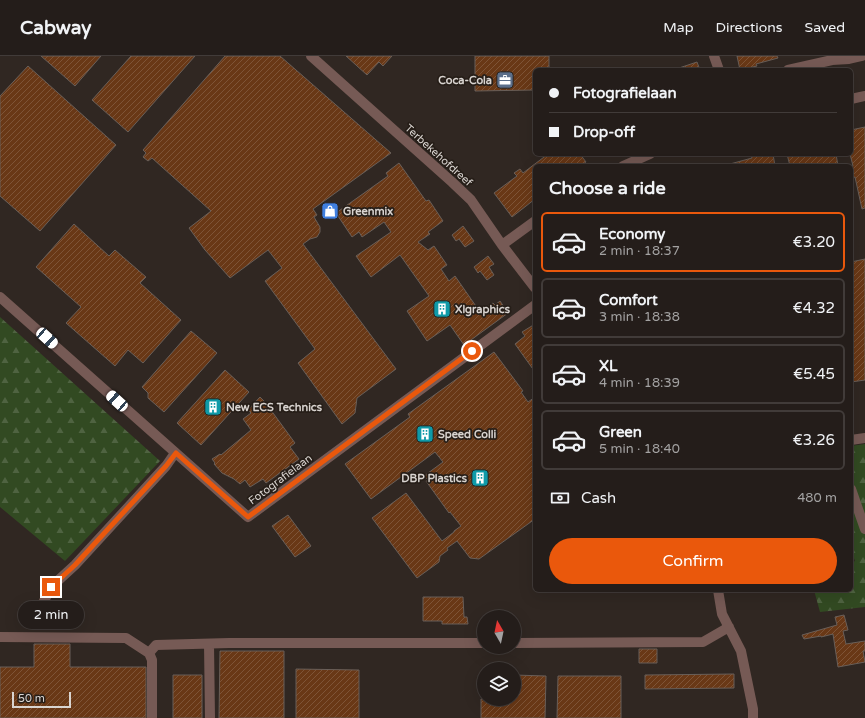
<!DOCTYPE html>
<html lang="en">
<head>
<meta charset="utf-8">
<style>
  :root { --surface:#241d1a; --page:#2c2623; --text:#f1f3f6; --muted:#a3a2a2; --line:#413b39; --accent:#ea580c }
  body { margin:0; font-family:"Varela Round",sans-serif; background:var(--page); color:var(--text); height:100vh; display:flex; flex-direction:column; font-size:15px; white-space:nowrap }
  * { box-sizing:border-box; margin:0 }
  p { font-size:13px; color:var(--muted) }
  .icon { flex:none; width:22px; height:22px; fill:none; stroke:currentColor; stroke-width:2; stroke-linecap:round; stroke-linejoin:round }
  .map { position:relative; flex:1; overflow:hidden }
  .sheet { position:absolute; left:533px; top:108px; width:320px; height:428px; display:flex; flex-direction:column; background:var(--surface); border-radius:6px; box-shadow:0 4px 16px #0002,0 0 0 1px var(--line) }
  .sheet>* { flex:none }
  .guide { position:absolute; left:533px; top:12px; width:320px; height:88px; border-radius:6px; box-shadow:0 4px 16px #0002,0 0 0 1px var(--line); display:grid; align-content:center; height:88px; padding:0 16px; background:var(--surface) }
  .needle { width:26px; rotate:351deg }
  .fabs { position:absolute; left:477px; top:554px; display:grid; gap:8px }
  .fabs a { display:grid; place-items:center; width:44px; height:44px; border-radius:50%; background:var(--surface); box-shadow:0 4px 16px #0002,0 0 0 1px var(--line); font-size:20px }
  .scale { position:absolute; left:12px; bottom:10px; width:59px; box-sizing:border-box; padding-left:4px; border:2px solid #d9d4d0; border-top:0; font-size:11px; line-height:14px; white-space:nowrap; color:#d9d4d0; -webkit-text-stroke:3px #261e18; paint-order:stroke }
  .end { position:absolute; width:18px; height:18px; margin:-9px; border:5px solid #ea580c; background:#fff; box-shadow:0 0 0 2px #fff }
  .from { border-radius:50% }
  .bubble { position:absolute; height:28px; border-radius:14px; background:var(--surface); box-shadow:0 4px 16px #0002,0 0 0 1px var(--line); font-size:13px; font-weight:600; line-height:28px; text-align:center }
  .car { position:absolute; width:12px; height:24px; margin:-12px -6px; border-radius:5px; box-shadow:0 0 3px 1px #0007; background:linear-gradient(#fff 24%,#345 0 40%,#fff 0 76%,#345 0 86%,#fff 0) }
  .guide b { display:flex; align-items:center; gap:14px; height:38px; font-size:15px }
  .guide b+b { border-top:1px solid var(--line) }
  .guide i { width:10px; height:10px; background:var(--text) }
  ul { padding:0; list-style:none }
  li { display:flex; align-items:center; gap:12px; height:60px; margin:0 8px 6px; padding:0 8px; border:2px solid var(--line); border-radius:6px }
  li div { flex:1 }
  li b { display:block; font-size:15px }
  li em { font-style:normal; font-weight:600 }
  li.active { border-color:var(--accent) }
  li>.icon { width:36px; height:36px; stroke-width:1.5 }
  h2 { padding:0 16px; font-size:18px; line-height:48px }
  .pay { display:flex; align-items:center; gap:10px; height:44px; padding:0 16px; font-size:15px }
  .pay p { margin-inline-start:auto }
  .cta { display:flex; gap:8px; margin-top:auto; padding:8px 16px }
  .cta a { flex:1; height:46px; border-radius:24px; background:var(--accent); color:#fff; font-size:16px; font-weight:600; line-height:46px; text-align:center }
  header { display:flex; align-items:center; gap:24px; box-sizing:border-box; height:56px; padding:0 20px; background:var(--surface); border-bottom:1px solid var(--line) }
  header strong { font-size:19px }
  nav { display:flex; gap:22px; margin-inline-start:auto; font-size:14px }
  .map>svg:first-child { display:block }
</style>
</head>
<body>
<header>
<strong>Cabway</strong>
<nav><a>Map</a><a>Directions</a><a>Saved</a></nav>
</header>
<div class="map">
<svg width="865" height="662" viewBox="0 0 865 662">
  <defs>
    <pattern id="forest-firs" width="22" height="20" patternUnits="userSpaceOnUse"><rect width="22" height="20" fill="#324a22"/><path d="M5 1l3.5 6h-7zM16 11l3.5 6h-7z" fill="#4f6341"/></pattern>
    <pattern id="building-hatch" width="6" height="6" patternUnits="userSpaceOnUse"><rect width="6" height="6" fill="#693816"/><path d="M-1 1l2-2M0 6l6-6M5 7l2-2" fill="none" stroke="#7e5437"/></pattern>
  </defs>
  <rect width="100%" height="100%" fill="#302722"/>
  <path fill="url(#forest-firs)" d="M0,261l160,144 -95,100 -65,-54z
    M865,388v163l-45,5 -6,-22h37v-27l4,-2 -4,-11v-104z"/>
  <path fill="url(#building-hatch)" stroke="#695f59" d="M41,0h60l-26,30z
    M131,0h64l-67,76 -36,-32z
    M225,0h55l111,97 -78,56 4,6 -3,2 6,10v5l-3,5 -7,2 -7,5 93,125 -39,29 -2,15 -13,11 -44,-61 17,-14 -50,-68 17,-13 -14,-18 -38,28 -25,-28 -16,-22 22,-17 -59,-53 -4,3 -5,-4 3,-4 -3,-3z
    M346,0h46l-9,10 -4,-4 -12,13z
    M475,0h74v14h-14v20l-60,1z
    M737,0h40l1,2 -22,6 1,2 -17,4z
    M697,6l3,8h-24v-1z
    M28,10l88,79 -76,86 -40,-35v-100z
    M865,71v81l-3,1 -7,-32 -4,1v-11l2,-1 -3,-12h1v-24z
    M548,98h32l6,8 -6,4h-45v33l-23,18 -18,-24 23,-17 -3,-3 6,-4 3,4z
    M751,98h22l2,12h-45v-2l22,-6z
    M787,98h49l2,12h-48z
    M399,107l27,38 3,-1 14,21 -15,11 2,2 -12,8 10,8 6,-4 13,19 -6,4 8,12 6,-5 25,36 13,-9 2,2 5,-4 8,12 -44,32 -14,-20 -23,16 -20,-30 22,-15 -29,-41 -29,22 -15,-21 35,-24 -7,-10 -22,15 -3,-5 -7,5 -16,-24 52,-37 -2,-3z
    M74,168l35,32 6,-6 31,27 -6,6 41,37 -38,43 -15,-13 -13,16 -49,-43 15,-16 -45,-40z
    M463,170l11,15 -9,6 -6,-8 -3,2 -4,-6z
    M488,200l6,8 -5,3 5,8 -7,5 -7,-9 -2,2 -4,-6z
    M865,203v121l-14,2v-120z
    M535,268v48l-20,-28 10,-8 -3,-4z
    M191,275l26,22 -53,59 -16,-14v-5l-6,-6z
    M494,296l29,39 -2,1 7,10 7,-5v122l-56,40 -9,-1 -13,-17 -10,7 1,2 -8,6 -1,6 -22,16 -45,-60 34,-25 36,48 12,-9v-1l7,-5 -11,-14 -1,1 -13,-18 -10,-14 2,-1 -4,-4 19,-14 -8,-10 -64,47 -26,-35 65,-47 -2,-3z
    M225,314l24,22 -48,53 -24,-22z
    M260,341l5,5 30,41 -5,4 9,12 -33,24 -3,-4 -13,8 -5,-7 -5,4 -6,-5 -12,-6 -8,-9 1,-1 -3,-4 8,-5 1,1 30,-25 -8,-11 8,-6 -3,-3z
    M288,459l23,31 -16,11 -23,-31z
    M423,541h40l1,20h3l1,7h-26v-3h-19z
    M844,559l4,15 -5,1 3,13 19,-3v10h-2l2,11 -27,5 -5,-33 -12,3v-1l-17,3 -2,-4 35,-10 -2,-8z
    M34,588h36v23h76v51h-146v-51h34z
    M639,593h18v14h-18z
    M220,595h64v67h-65z
    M296,613l63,1v48h-63z
    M734,618v14l-89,1v-14z
    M173,619h29v43h-29z
    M514,619l32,1 -1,42h-64v-19h33z
    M558,620h63v42h-64z"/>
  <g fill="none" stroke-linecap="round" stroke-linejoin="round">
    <path stroke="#765a55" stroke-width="10" d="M311,0l141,126 19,18 31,45 33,43
      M714,0l5,14
      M788,14l44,-10 17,-1 13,-3
      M851,43l14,-3
      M623,110l27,-12
      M502,189l33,-24
      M0,241l248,220 287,-212
      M851,384l14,-2
      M851,433l14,40
      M718,534l4,24 19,37 12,58v9
      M43,547l8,-16 24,-22 91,-99 9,-13
      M0,581l126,1 23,15 3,7v58
      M514,587l189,-1 26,-15
      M209,588l1,74
      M149,597l7,-8 73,-2h255"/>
  </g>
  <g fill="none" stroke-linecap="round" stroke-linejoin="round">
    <path stroke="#ea580c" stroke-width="5" d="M51,531l24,-22 91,-99 10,-13 72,64 224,-166"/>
  </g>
  <defs>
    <symbol id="office-square" viewBox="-11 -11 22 22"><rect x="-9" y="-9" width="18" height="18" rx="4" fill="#5c6f8a" stroke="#261e18"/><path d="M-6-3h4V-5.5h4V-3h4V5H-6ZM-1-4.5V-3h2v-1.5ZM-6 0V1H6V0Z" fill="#fff"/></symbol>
    <symbol id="shop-square" viewBox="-11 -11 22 22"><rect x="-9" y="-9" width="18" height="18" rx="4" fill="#3f7fe0" stroke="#261e18"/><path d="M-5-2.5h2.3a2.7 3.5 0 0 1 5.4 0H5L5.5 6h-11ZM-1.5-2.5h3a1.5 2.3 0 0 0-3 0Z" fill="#fff"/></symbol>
    <symbol id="building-square" viewBox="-11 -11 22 22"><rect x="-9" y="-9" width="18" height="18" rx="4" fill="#0f9aa8" stroke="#261e18"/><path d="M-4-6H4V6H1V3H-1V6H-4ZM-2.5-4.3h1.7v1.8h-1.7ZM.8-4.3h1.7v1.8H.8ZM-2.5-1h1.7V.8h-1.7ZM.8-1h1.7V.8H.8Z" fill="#fff"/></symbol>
  </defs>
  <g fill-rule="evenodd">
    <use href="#office-square" x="495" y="14" width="20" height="20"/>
    <use href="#shop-square" x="320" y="145" width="20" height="20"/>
    <use href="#building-square" x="432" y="243" width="20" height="20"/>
    <use href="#building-square" x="203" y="341" width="20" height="20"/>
    <use href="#building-square" x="415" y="368" width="20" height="20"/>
    <use href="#building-square" x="470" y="412" width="20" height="20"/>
  </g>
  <g text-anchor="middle" stroke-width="3.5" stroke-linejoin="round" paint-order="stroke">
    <g font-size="11" font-weight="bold" fill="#d9d4d0" stroke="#261e18" text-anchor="start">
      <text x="492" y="28" text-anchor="end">Coca-Cola</text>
      <text x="343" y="159">Greenmix</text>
      <text x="455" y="257">Xlgraphics</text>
      <text x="226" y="355">New ECS Technics</text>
      <text x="438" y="382">Speed Colli</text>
      <text x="467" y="426" text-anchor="end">DBP Plastics</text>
    </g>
    <g font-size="11" fill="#d9d4d0" stroke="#261e18">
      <text transform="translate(439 99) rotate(42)" y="4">Terbekehofdreef</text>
      <text transform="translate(280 423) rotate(-37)" y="4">Fotografielaan</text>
    </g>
  </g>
</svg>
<div class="fabs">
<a><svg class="needle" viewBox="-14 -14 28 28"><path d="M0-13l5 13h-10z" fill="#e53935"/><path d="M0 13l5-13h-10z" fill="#a3a2a2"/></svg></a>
<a><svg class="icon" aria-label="layers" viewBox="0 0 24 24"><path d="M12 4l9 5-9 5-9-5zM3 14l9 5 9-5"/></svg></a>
</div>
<div class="scale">50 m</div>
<i class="end from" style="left:472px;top:295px"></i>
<i class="end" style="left:51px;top:531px"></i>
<div class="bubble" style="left:18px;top:545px;width:66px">2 min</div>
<i class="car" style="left:47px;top:282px;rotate:132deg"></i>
<i class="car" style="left:117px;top:345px;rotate:312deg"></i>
<div class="guide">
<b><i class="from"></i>Fotografielaan</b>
<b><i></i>Drop-off</b>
</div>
<section class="sheet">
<h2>Choose a ride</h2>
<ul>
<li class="active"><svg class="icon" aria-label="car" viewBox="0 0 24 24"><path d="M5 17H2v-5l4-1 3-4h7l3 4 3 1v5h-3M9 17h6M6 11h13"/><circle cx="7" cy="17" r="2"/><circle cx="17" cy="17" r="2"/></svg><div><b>Economy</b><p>2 min · 18:37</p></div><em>€3.20</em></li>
<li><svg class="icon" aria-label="car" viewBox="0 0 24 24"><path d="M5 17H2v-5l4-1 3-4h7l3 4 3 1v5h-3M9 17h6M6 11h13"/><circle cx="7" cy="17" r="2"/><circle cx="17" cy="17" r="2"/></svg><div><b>Comfort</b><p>3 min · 18:38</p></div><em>€4.32</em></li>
<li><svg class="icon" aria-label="car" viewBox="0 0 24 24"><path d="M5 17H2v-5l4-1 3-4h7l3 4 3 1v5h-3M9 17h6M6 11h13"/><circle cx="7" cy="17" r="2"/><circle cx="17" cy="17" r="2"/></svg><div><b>XL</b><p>4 min · 18:39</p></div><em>€5.45</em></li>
<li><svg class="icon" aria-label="car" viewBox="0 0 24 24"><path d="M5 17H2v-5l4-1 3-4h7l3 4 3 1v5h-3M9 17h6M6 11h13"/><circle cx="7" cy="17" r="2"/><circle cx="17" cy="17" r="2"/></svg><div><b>Green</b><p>5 min · 18:40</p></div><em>€3.26</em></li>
</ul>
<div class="pay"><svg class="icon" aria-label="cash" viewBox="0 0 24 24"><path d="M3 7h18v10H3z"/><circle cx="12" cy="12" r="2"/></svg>Cash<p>480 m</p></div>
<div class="cta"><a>Confirm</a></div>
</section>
</div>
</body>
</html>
